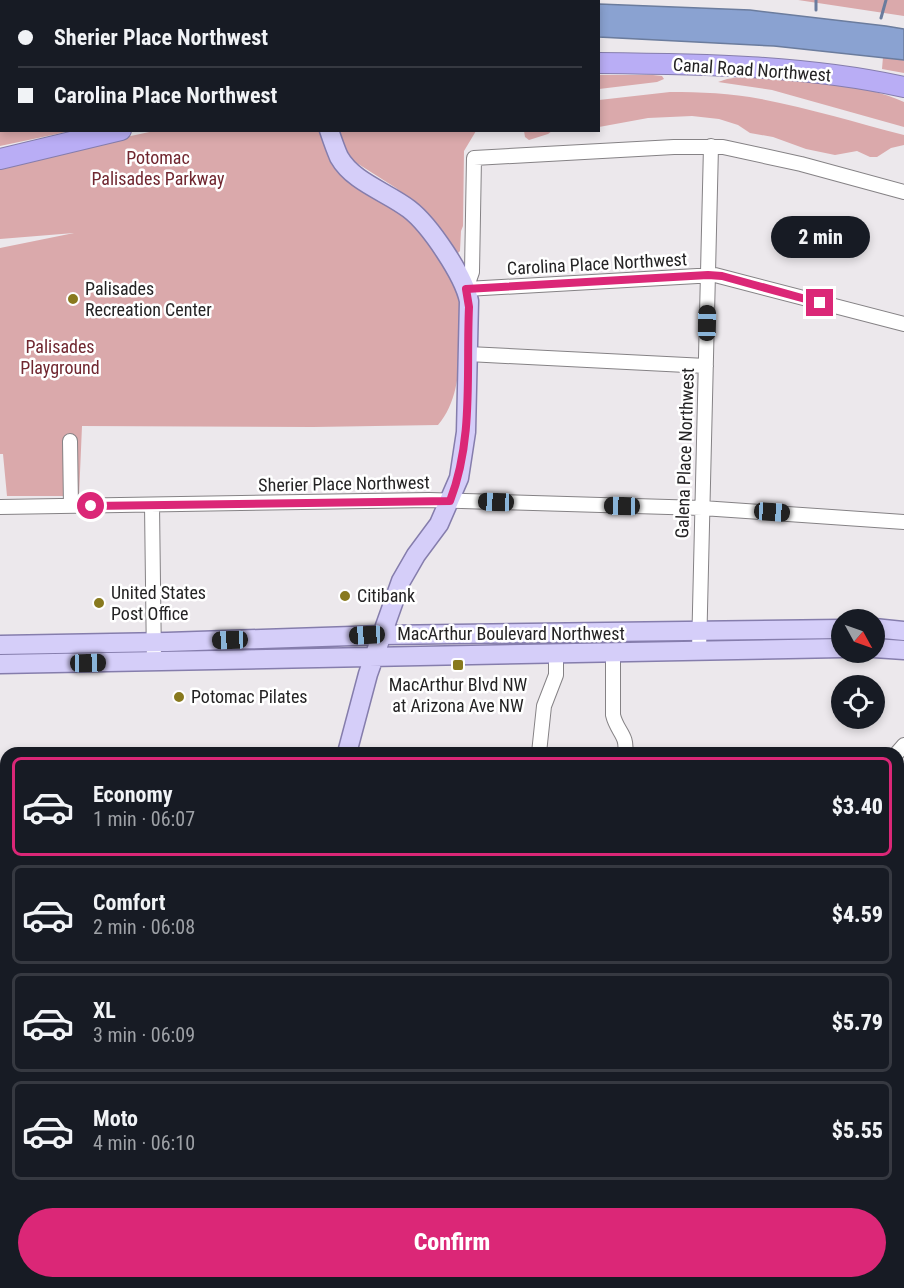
<!DOCTYPE html>
<html lang="en">
<head>
<meta charset="utf-8">
<style>
  :root { --surface:#171b24; --page:#242831; --text:#f1f3f6; --muted:#9ea1a6; --line:#363941; --accent:#db2777 }
  body { margin:0; font-family:"Roboto Condensed",sans-serif; background:var(--page); color:var(--text); height:100vh; display:flex; flex-direction:column; font-size:22px; white-space:nowrap }
  * { box-sizing:border-box; margin:0 }
  p { font-size:20px; color:var(--muted) }
  .icon { flex:none; width:33px; height:33px; fill:none; stroke:currentColor; stroke-width:2; stroke-linecap:round; stroke-linejoin:round }
  .map { position:relative; flex:1; overflow:hidden }
  .details { position:absolute; left:0px; top:747px; width:904px; height:542px; display:flex; flex-direction:column; background:var(--surface); border-radius:18px 18px 0 0; box-shadow:0 3px 9px #0003 }
  .details>* { flex:none }
  .guide { position:absolute; left:0px; top:0px; width:600px; height:132px; box-shadow:0 3px 9px #0003; display:grid; align-content:center; height:132px; padding:0 18px; background:var(--surface) }
  .needle { width:39px; rotate:130deg }
  .controls { position:absolute; left:831px; top:609px; display:grid; gap:12px }
  .controls a { display:grid; place-items:center; width:54px; height:54px; border-radius:50%; background:var(--surface); box-shadow:0 3px 9px #0003; font-size:30px }
  .end { position:absolute; width:27px; height:27px; margin:-14px; border:8px solid #db2777; background:#fff; box-shadow:0 0 0 3px #fff }
  .from { border-radius:50% }
  .bubble { position:absolute; height:42px; border-radius:21px; background:var(--surface); box-shadow:0 3px 9px #0003; font-size:20px; font-weight:800; line-height:42px; text-align:center }
  .car { position:absolute; width:18px; height:36px; margin:-18px -9px; border-radius:8px; box-shadow:0 0 4px 2px #0007; background:linear-gradient(#222 24%,#8ab4d8 0 40%,#222 0 76%,#8ab4d8 0 86%,#222 0) }
  .guide b { display:flex; align-items:center; gap:21px; height:57px; font-size:22px }
  .guide b+b { border-top:2px solid var(--line) }
  .guide i { width:15px; height:15px; background:var(--text) }
  ul { padding:10px 0 0; list-style:none }
  li { display:flex; align-items:center; gap:18px; height:99px; margin:0 12px 9px; padding:0 6px; border:3px solid var(--line); border-radius:9px }
  li div { flex:1 }
  li b { display:block; font-size:22px }
  li em { font-style:normal; font-weight:800 }
  li.current { border-color:var(--accent) }
  li>.icon { width:54px; height:54px; stroke-width:1.5 }
  .cta { display:flex; gap:12px; margin-top:auto; padding:12px 18px }
  .cta a { flex:1; height:69px; border-radius:36px; background:var(--accent); color:#fff; font-size:24px; font-weight:800; line-height:69px; text-align:center }
  .map>svg:first-child { display:block }
</style>
</head>
<body>
<div class="map">
<svg width="904" height="1288" viewBox="0 0 904 1288">
  <rect width="100%" height="100%" fill="#ece8ec"/>
  <path fill="#daa9ab" d="M0,0h209l2,1 -209,1 -2,61z
    M233,0h222l-220,2z
    M796,0h108v16l-106,-16z
    M883,57l21,3v13l-22,-4z
    M599,75h54l9,1 2,3 -7,3 -58,7z
    M746,76c50,5 113,5 158,26v25l-132,-37 -54,-8 9,-3z
    M670,92c30,0 61,1 91,7 48,9 96,24 143,36v10l-13,3 -14,9h-7l-13,-6 -22,4 -29,-6 -33,-12 -23,-4 -12,-8 -19,-6 -27,-3 -44,2 -49,9v-27z
    M0,107h1l1,23 69,1 -71,15z
    M154,131h166c4,11 6,24 12,34 12,21 51,34 70,50 21,17 54,65 59,92 2,12 -1,28 -1,41 -1,27 -4,56 -22,77l-125,2 -231,-1 -3,70h-72l-4,-42h-3v-206l74,-15 -74,6v-75z
    M338,131h138l-12,20 -1,75 -2,5 -1,20 -4,4 -30,-44 -30,-23 -44,-28 -6,-7z
    M524,131v-1l28,1 -4,3 -19,6 -4,-3z
    M0,851l6,3v36l-6,-4z
    M298,1282l32,1v5h-41l6,-2z
    M200,1283h68l1,3 6,2h-71z"/>
  <path fill="#8aa2d1" stroke="#6b7c9d" stroke-width="1.5" d="M599,4l151,6 136,16 18,3v31l-130,-14 -175,-9z"/>
  <g fill="none" stroke-linecap="round" stroke-linejoin="round">
    <path stroke="#6b7c9d" stroke-width="3" d="M816,10v-10
      M881,18l5,-18"/>
    <defs>
      <path id="minor" d="M904,192l-103,-28 -78,-17h-49l-200,11 -2,114 -6,17 249,-14 189,49
        M468,354l238,12
        M70,441l1,65
        M152,505l2,157
        M0,507l429,-7 273,8 202,14
        M699,652l12,-506
        M613,654v61c4,17 15,20 12,38
        M539,753l5,-47 12,-31v-21
        M897,753l7,-8
        M0,795h6
        M0,809l6,2
        M898,826l6,2
        M0,1000l6,18
        M898,1060l6,-6
        M0,1237l6,-4
        M898,1250l6,-7
        M898,1267l6,-3
        M448,1288l5,-6
        M534,1288l1,-6
        M709,1288l4,-6
        M869,1288l5,-6"/>
      <path id="major" d="M329,130c3,9 6,18 10,27 14,25 48,35 70,52 21,16 55,67 60,92l-3,131 -7,46 -20,46 -23,31 -15,26 -33,93 -21,79
        M874,628l30,3
        M0,645l167,-3 215,-7 460,-6
        M874,648l30,2
        M0,664l842,-16
        M375,1282v6"/>
      <path id="highway" d="M598,63c102,1 206,2 306,24
        M0,159l121,-29"/>
    </defs>
    <use href="#minor" stroke="#858285" stroke-width="16"/>
    <use href="#major" stroke="#857dac" stroke-width="21"/>
    <use href="#highway" stroke="#857dac" stroke-width="22"/>
    <use href="#minor" stroke="#fff" stroke-width="14"/>
    <use href="#major" stroke="#d5cef9" stroke-width="18"/>
    <use href="#highway" stroke="#b9adf5" stroke-width="20"/>
  </g>
  <g fill="none" stroke-linecap="round" stroke-linejoin="round">
    <path stroke="#db2777" stroke-width="8" d="M91,506l359,-5c24,-62 16,-129 19,-194l-3,-18 242,-14 14,1 98,27"/>
  </g>
  <g fill="#88791e" stroke="#fff" stroke-width="2">
    <circle cx="73" cy="299" r="6"/>
    <circle cx="345" cy="596" r="6"/>
    <circle cx="99" cy="603" r="6"/>
    <rect x="452" y="659" width="12" height="12" rx="3"/>
    <circle cx="179" cy="697" r="6"/>
  </g>
  <g text-anchor="middle" stroke-width="5" stroke-linejoin="round" paint-order="stroke">
    <g font-size="18" fill="#242324" stroke="#fff">
      <text transform="translate(752 70) rotate(4)" y="6">Canal Road Northwest</text>
      <text transform="translate(597 264) rotate(-3)" y="6">Carolina Place Northwest</text>
      <text transform="translate(685 453) rotate(-88)" y="6">Galena Place Northwest</text>
      <text transform="translate(344 484) rotate(-1)" y="6">Sherier Place Northwest</text>
      <text x="511" y="640">MacArthur Boulevard Northwest</text>
    </g>
    <g font-size="18" fill="#702730" stroke="#fff">
      <text x="158" y="164">Potomac<tspan x="158" dy="21">Palisades Parkway</tspan></text>
      <text x="60" y="353">Palisades<tspan x="60" dy="21">Playground</tspan></text>
    </g>
    <g font-size="18" fill="#242324" stroke="#fff" text-anchor="start">
      <text x="85" y="295">Palisades<tspan x="85" dy="21">Recreation Center</tspan></text>
      <text x="111" y="599">United States<tspan x="111" dy="21">Post Office</tspan></text>
      <text x="357" y="602">Citibank</text>
      <text x="458" y="691" text-anchor="middle">MacArthur Blvd NW<tspan x="458" dy="21">at Arizona Ave NW</tspan></text>
      <text x="191" y="703">Potomac Pilates</text>
    </g>
  </g>
</svg>
<div class="controls">
<a><svg class="needle" viewBox="-14 -14 28 28"><path d="M0-13l5 13h-10z" fill="#e53935"/><path d="M0 13l5-13h-10z" fill="#9ea1a6"/></svg></a>
<a><svg class="icon" aria-label="locate" viewBox="0 0 24 24"><circle cx="12" cy="12" r="6"/><path d="M12 2v4M12 18v4M2 12h4M18 12h4"/></svg></a>
</div>
<i class="end from" style="left:91px;top:506px"></i>
<i class="end" style="left:820px;top:303px"></i>
<div class="bubble" style="left:771px;top:216px;width:99px">2 min</div>
<i class="car" style="left:707px;top:323px;rotate:1deg"></i>
<i class="car" style="left:496px;top:502px;rotate:272deg"></i>
<i class="car" style="left:622px;top:506px;rotate:271deg"></i>
<i class="car" style="left:772px;top:512px;rotate:94deg"></i>
<i class="car" style="left:367px;top:635px;rotate:267deg"></i>
<i class="car" style="left:230px;top:640px;rotate:268deg"></i>
<i class="car" style="left:88px;top:663px;rotate:89deg"></i>
<div class="guide">
<b><i class="from"></i>Sherier Place Northwest</b>
<b><i></i>Carolina Place Northwest</b>
</div>
<section class="details">
<ul>
<li class="current"><svg class="icon" aria-label="car" viewBox="0 0 24 24"><path d="M5 17H2v-5l4-1 3-4h7l3 4 3 1v5h-3M9 17h6M6 11h13"/><circle cx="7" cy="17" r="2"/><circle cx="17" cy="17" r="2"/></svg><div><b>Economy</b><p>1 min · 06:07</p></div><em>$3.40</em></li>
<li><svg class="icon" aria-label="car" viewBox="0 0 24 24"><path d="M5 17H2v-5l4-1 3-4h7l3 4 3 1v5h-3M9 17h6M6 11h13"/><circle cx="7" cy="17" r="2"/><circle cx="17" cy="17" r="2"/></svg><div><b>Comfort</b><p>2 min · 06:08</p></div><em>$4.59</em></li>
<li><svg class="icon" aria-label="car" viewBox="0 0 24 24"><path d="M5 17H2v-5l4-1 3-4h7l3 4 3 1v5h-3M9 17h6M6 11h13"/><circle cx="7" cy="17" r="2"/><circle cx="17" cy="17" r="2"/></svg><div><b>XL</b><p>3 min · 06:09</p></div><em>$5.79</em></li>
<li><svg class="icon" aria-label="car" viewBox="0 0 24 24"><path d="M5 17H2v-5l4-1 3-4h7l3 4 3 1v5h-3M9 17h6M6 11h13"/><circle cx="7" cy="17" r="2"/><circle cx="17" cy="17" r="2"/></svg><div><b>Moto</b><p>4 min · 06:10</p></div><em>$5.55</em></li>
</ul>
<div class="cta"><a>Confirm</a></div>
</section>
</div>
</body>
</html>
